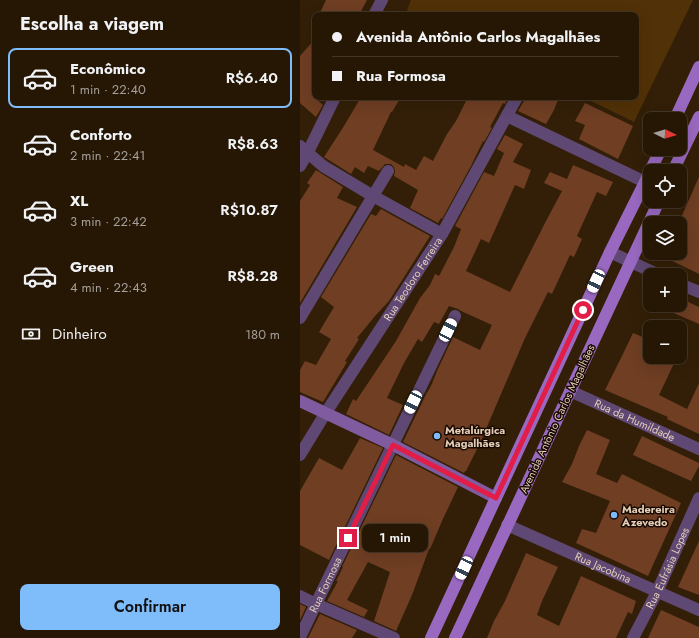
<!DOCTYPE html>
<html lang="pt">
<head>
<meta charset="utf-8">
<style>
  :root { --surface:#261705; --page:#2e200f; --text:#f1f3f6; --muted:#a49f9a; --line:#423627; --accent:#7ebdf9 }
  body { margin:0; font-family:Jost,sans-serif; background:var(--page); color:var(--text); height:100vh; display:flex; flex-direction:column; font-size:15px; white-space:nowrap }
  * { box-sizing:border-box; margin:0 }
  p { font-size:13px; color:var(--muted) }
  .icon { flex:none; width:22px; height:22px; fill:none; stroke:currentColor; stroke-width:2; stroke-linecap:round; stroke-linejoin:round }
  .map { position:relative; flex:1; overflow:hidden }
  .panel { display:flex; flex-direction:column; background:var(--surface); width:300px }
  .panel>* { flex:none }
  .hud { position:absolute; left:12px; top:12px; width:327px; height:88px; border-radius:8px; box-shadow:0 4px 16px #0002,0 0 0 1px var(--line); display:grid; align-content:center; height:88px; padding:0 20px; background:var(--surface) }
  .needle { width:26px; rotate:95deg }
  .tools { position:absolute; left:343px; top:112px; display:grid; gap:8px }
  .tools a { display:grid; place-items:center; width:44px; height:44px; border-radius:8px; background:var(--surface); box-shadow:0 4px 16px #0002,0 0 0 1px var(--line); font-size:20px }
  .end { position:absolute; width:18px; height:18px; margin:-9px; border:5px solid #e11d48; background:#fff; box-shadow:0 0 0 2px #fff }
  .from { border-radius:50% }
  .bubble { position:absolute; height:28px; border-radius:8px; background:var(--surface); box-shadow:0 4px 16px #0002,0 0 0 1px var(--line); font-size:13px; font-weight:600; line-height:28px; text-align:center }
  .car { position:absolute; width:12px; height:24px; margin:-12px -6px; border-radius:5px; box-shadow:0 0 3px 1px #0007; background:linear-gradient(#fff 24%,#345 0 40%,#fff 0 76%,#345 0 86%,#fff 0) }
  .hud b { display:flex; align-items:center; gap:14px; height:38px; font-size:15px }
  .hud b+b { border-top:1px solid var(--line) }
  .hud i { width:10px; height:10px; background:var(--text) }
  ul { padding:0; list-style:none }
  li { display:flex; align-items:center; gap:12px; height:60px; margin:0 8px 6px; padding:0 12px; border:2px solid transparent; border-radius:8px }
  li div { flex:1 }
  li b { display:block; font-size:15px }
  li em { font-style:normal; font-weight:600 }
  li.current { border-color:var(--accent) }
  li>.icon { width:36px; height:36px; stroke-width:1.5 }
  h2 { padding:0 20px; font-size:18px; line-height:48px }
  .pay { display:flex; align-items:center; gap:10px; height:44px; padding:0 20px; font-size:15px }
  .pay p { margin-inline-start:auto }
  .action { display:flex; gap:8px; margin-top:auto; padding:8px 20px }
  .action a { flex:1; height:46px; border-radius:8px; background:var(--accent); color:#111; font-size:16px; font-weight:600; line-height:46px; text-align:center }
  main { display:flex; flex:1; min-height:0 }
  .map>svg:first-child { display:block }
</style>
</head>
<body>
<main>
<section class="panel">
<h2>Escolha a viagem</h2>
<ul>
<li class="current"><svg class="icon" aria-label="car" viewBox="0 0 24 24"><path d="M5 17H2v-5l4-1 3-4h7l3 4 3 1v5h-3M9 17h6M6 11h13"/><circle cx="7" cy="17" r="2"/><circle cx="17" cy="17" r="2"/></svg><div><b>Econômico</b><p>1 min · 22:40</p></div><em>R$6.40</em></li>
<li><svg class="icon" aria-label="car" viewBox="0 0 24 24"><path d="M5 17H2v-5l4-1 3-4h7l3 4 3 1v5h-3M9 17h6M6 11h13"/><circle cx="7" cy="17" r="2"/><circle cx="17" cy="17" r="2"/></svg><div><b>Conforto</b><p>2 min · 22:41</p></div><em>R$8.63</em></li>
<li><svg class="icon" aria-label="car" viewBox="0 0 24 24"><path d="M5 17H2v-5l4-1 3-4h7l3 4 3 1v5h-3M9 17h6M6 11h13"/><circle cx="7" cy="17" r="2"/><circle cx="17" cy="17" r="2"/></svg><div><b>XL</b><p>3 min · 22:42</p></div><em>R$10.87</em></li>
<li><svg class="icon" aria-label="car" viewBox="0 0 24 24"><path d="M5 17H2v-5l4-1 3-4h7l3 4 3 1v5h-3M9 17h6M6 11h13"/><circle cx="7" cy="17" r="2"/><circle cx="17" cy="17" r="2"/></svg><div><b>Green</b><p>4 min · 22:43</p></div><em>R$8.28</em></li>
</ul>
<div class="pay"><svg class="icon" aria-label="cash" viewBox="0 0 24 24"><path d="M3 7h18v10H3z"/><circle cx="12" cy="12" r="2"/></svg>Dinheiro<p>180 m</p></div>
<div class="action"><a>Confirmar</a></div>
</section>
<div class="map">
<svg width="399" height="638" viewBox="0 0 399 638">
  <rect width="100%" height="100%" fill="#331f07"/>
  <path fill="#513107" d="M111,0h282l-59,122 -51,-25h53v-82h-219l-10,-5z"/>
  <path fill="#6f3e23" d="M26,0h41l-8,15h-40z
    M15,39v59l8,7 -7,12 -16,-14v-47z
    M61,97h40l-9,15h-1l-18,38 31,17 1,-3 11,6 8,-14 9,5 14,-27 9,-13 12,-24h40l-3,7 -2,-1 -13,24 2,1 -8,14 -1,-1 -12,25 -29,53 -1,-1 -3,5 -28,-15 8,-18 -24,-14 1,-5 -1,-4 -3,-3h-6l-6,7 -11,-5 -4,7 -9,-6 -4,7 -27,-17 20,-31z
    M224,97h35l-5,13 -8,14 -28,-13 6,-10z
    M285,103l48,23 -15,33 -39,-20 6,-14 -10,-4z
    M205,135l18,9 -10,18 18,8 -7,19 -9,-4 -26,58 -8,-4 -15,32 44,21 36,-71 16,-30 -18,-8 6,-11 17,7 6,-14 40,17 -7,14 -9,-4 -20,44 5,3 -8,18 -4,-2 -18,39 -4,-2 -23,46 -45,105 -14,28h-1l-1,2 -61,-31 22,-46 6,-10 6,-15 16,-34 27,13 12,-25 -31,-14 -3,-2 -9,-3 -10,18 -5,-2 -12,20 -4,-3 -14,24 -17,35 16,7 -14,30 -43,-21 7,-15 3,2 40,-60 24,-43 10,-13 5,-11 4,2 15,-29 7,-18 -6,-3 29,-54 10,4 10,-23 -7,-4z
    M16,170l27,17 -6,11 20,9 -57,96v-102l10,-16 -3,-2z
    M399,177v97l-43,-21h24v-33z
    M81,209l49,27 -41,65 -14,15 -18,22 2,1 -14,22 2,1 -24,40 -23,-10v-22l5,-9 11,4 15,-26 -12,-7 15,-25 -13,-10 50,-83 5,2z
    M380,298l19,9v17l-44,-19h25z
    M333,333l17,7v17h27l-18,38 28,14 12,-26v51l-32,-15 1,-2 -63,-27 16,-32z
    M287,430l23,10 -14,34 21,9 5,-9 59,29 -33,73 -39,-18 -33,-15 6,-14 14,4 14,-32 -48,-19 10,-18 7,-18z
    M342,436l57,27v3l-8,15 -58,-26z
    M60,438l23,10 -54,112 -29,-15v-54l19,-33 23,12z
    M96,455l62,32 -16,34 -8,19 -4,9h-1l-17,46 -16,36 -22,-10 16,-49 -22,-10 -21,38 21,10 -4,7 -37,-16 11,-20h-2l7,-14h-1z
    M399,541v54l-21,-8z
    M226,553l32,14 -16,34 -5,14 22,11 22,-50 55,25 -4,13 -4,-2 -12,26h-129l7,-17 11,-20z
    M0,604l6,3 -6,13z
    M361,610l38,17v11h-51z
    M20,614l37,16 -5,8h-44z"/>
  <g fill="none" stroke-linecap="round" stroke-linejoin="round">
    <g stroke="#5f4873" stroke-width="12">
      <path d="M74,15l8,-15"/>
      <path d="M207,116l138,66"/>
      <path d="M0,146l23,20 50,30 69,38"/>
      <path d="M0,166l8,-14 27,-55"/>
      <path d="M310,252l49,23"/>
      <path d="M380,284l19,8"/>
      <path d="M0,318l88,-147"/>
      <path id="s1" d="M270,391l129,58"/>
      <path id="s2" d="M0,455l25,-41 117,-180 75,-137"/>
      <path id="s3" d="M207,525l192,85"/>
      <path d="M0,596l16,8 78,34"/>
      <path id="s4" d="M0,637l155,-321"/>
      <path id="s5" d="M333,638l24,-46 42,-94"/>
    </g>
    <path stroke="#805b9f" stroke-width="12" d="M0,401l93,44 103,53"/>
    <path stroke="#9969c1" stroke-width="12" d="M375,119l24,-52
      M350,171l11,-22
      M373,171l26,-54
      M131,638l179,-386 40,-80
      M155,638l204,-437"/>
  </g>
  <g fill="none" stroke-linecap="round" stroke-linejoin="round">
    <path stroke="#e11d48" stroke-width="5" d="M48,538l45,-93 103,53 87,-188"/>
  </g>
  <g fill="#7ebdf9" stroke="#180900" stroke-width="1.5">
    <circle cx="137" cy="436" r="4"/>
    <circle cx="314" cy="515" r="4"/>
  </g>
  <g text-anchor="middle" stroke-width="3" stroke-linejoin="round" paint-order="stroke">
    <g font-size="11" fill="#e5cfb8" stroke="#180900">
      <text dy="4" stroke="none"><textPath href="#s2" startOffset="209">Rua Teodoro Ferreira</textPath></text>
      <text transform="translate(257 419) rotate(-65)" y="4">Avenida Antônio Carlos Magalhães</text>
      <text dy="4" stroke="none"><textPath href="#s1" startOffset="71">Rua da Humildade</textPath></text>
      <text dy="4" stroke="none"><textPath href="#s3" startOffset="105">Rua Jacobina</textPath></text>
      <text dy="4" stroke="none"><textPath href="#s5" startOffset="78">Rua Eufrásia Lopes</textPath></text>
      <text dy="4" stroke="none"><textPath href="#s4" startOffset="58">Rua Formosa</textPath></text>
    </g>
    <g font-size="11" font-weight="bold" fill="#e5cfb8" stroke="#180900" text-anchor="start">
      <text x="145" y="434">Metalúrgica<tspan x="145" dy="13">Magalhães</tspan></text>
      <text x="322" y="513">Madereira<tspan x="322" dy="13">Azevedo</tspan></text>
    </g>
  </g>
</svg>
<div class="tools">
<a><svg class="needle" viewBox="-14 -14 28 28"><path d="M0-13l5 13h-10z" fill="#e53935"/><path d="M0 13l5-13h-10z" fill="#a49f9a"/></svg></a>
<a><svg class="icon" aria-label="locate" viewBox="0 0 24 24"><circle cx="12" cy="12" r="6"/><path d="M12 2v4M12 18v4M2 12h4M18 12h4"/></svg></a>
<a><svg class="icon" aria-label="layers" viewBox="0 0 24 24"><path d="M12 4l9 5-9 5-9-5zM3 14l9 5 9-5"/></svg></a>
<a>+</a>
<a>−</a>
</div>
<i class="end from" style="left:283px;top:310px"></i>
<i class="end" style="left:48px;top:538px"></i>
<div class="bubble" style="left:62px;top:524px;width:66px">1 min</div>
<i class="car" style="left:296px;top:281px;rotate:205deg"></i>
<i class="car" style="left:148px;top:330px;rotate:26deg"></i>
<i class="car" style="left:113px;top:402px;rotate:206deg"></i>
<i class="car" style="left:164px;top:568px;rotate:205deg"></i>
<div class="hud">
<b><i class="from"></i>Avenida Antônio Carlos Magalhães</b>
<b><i></i>Rua Formosa</b>
</div>
</div>
</main>
</body>
</html>
